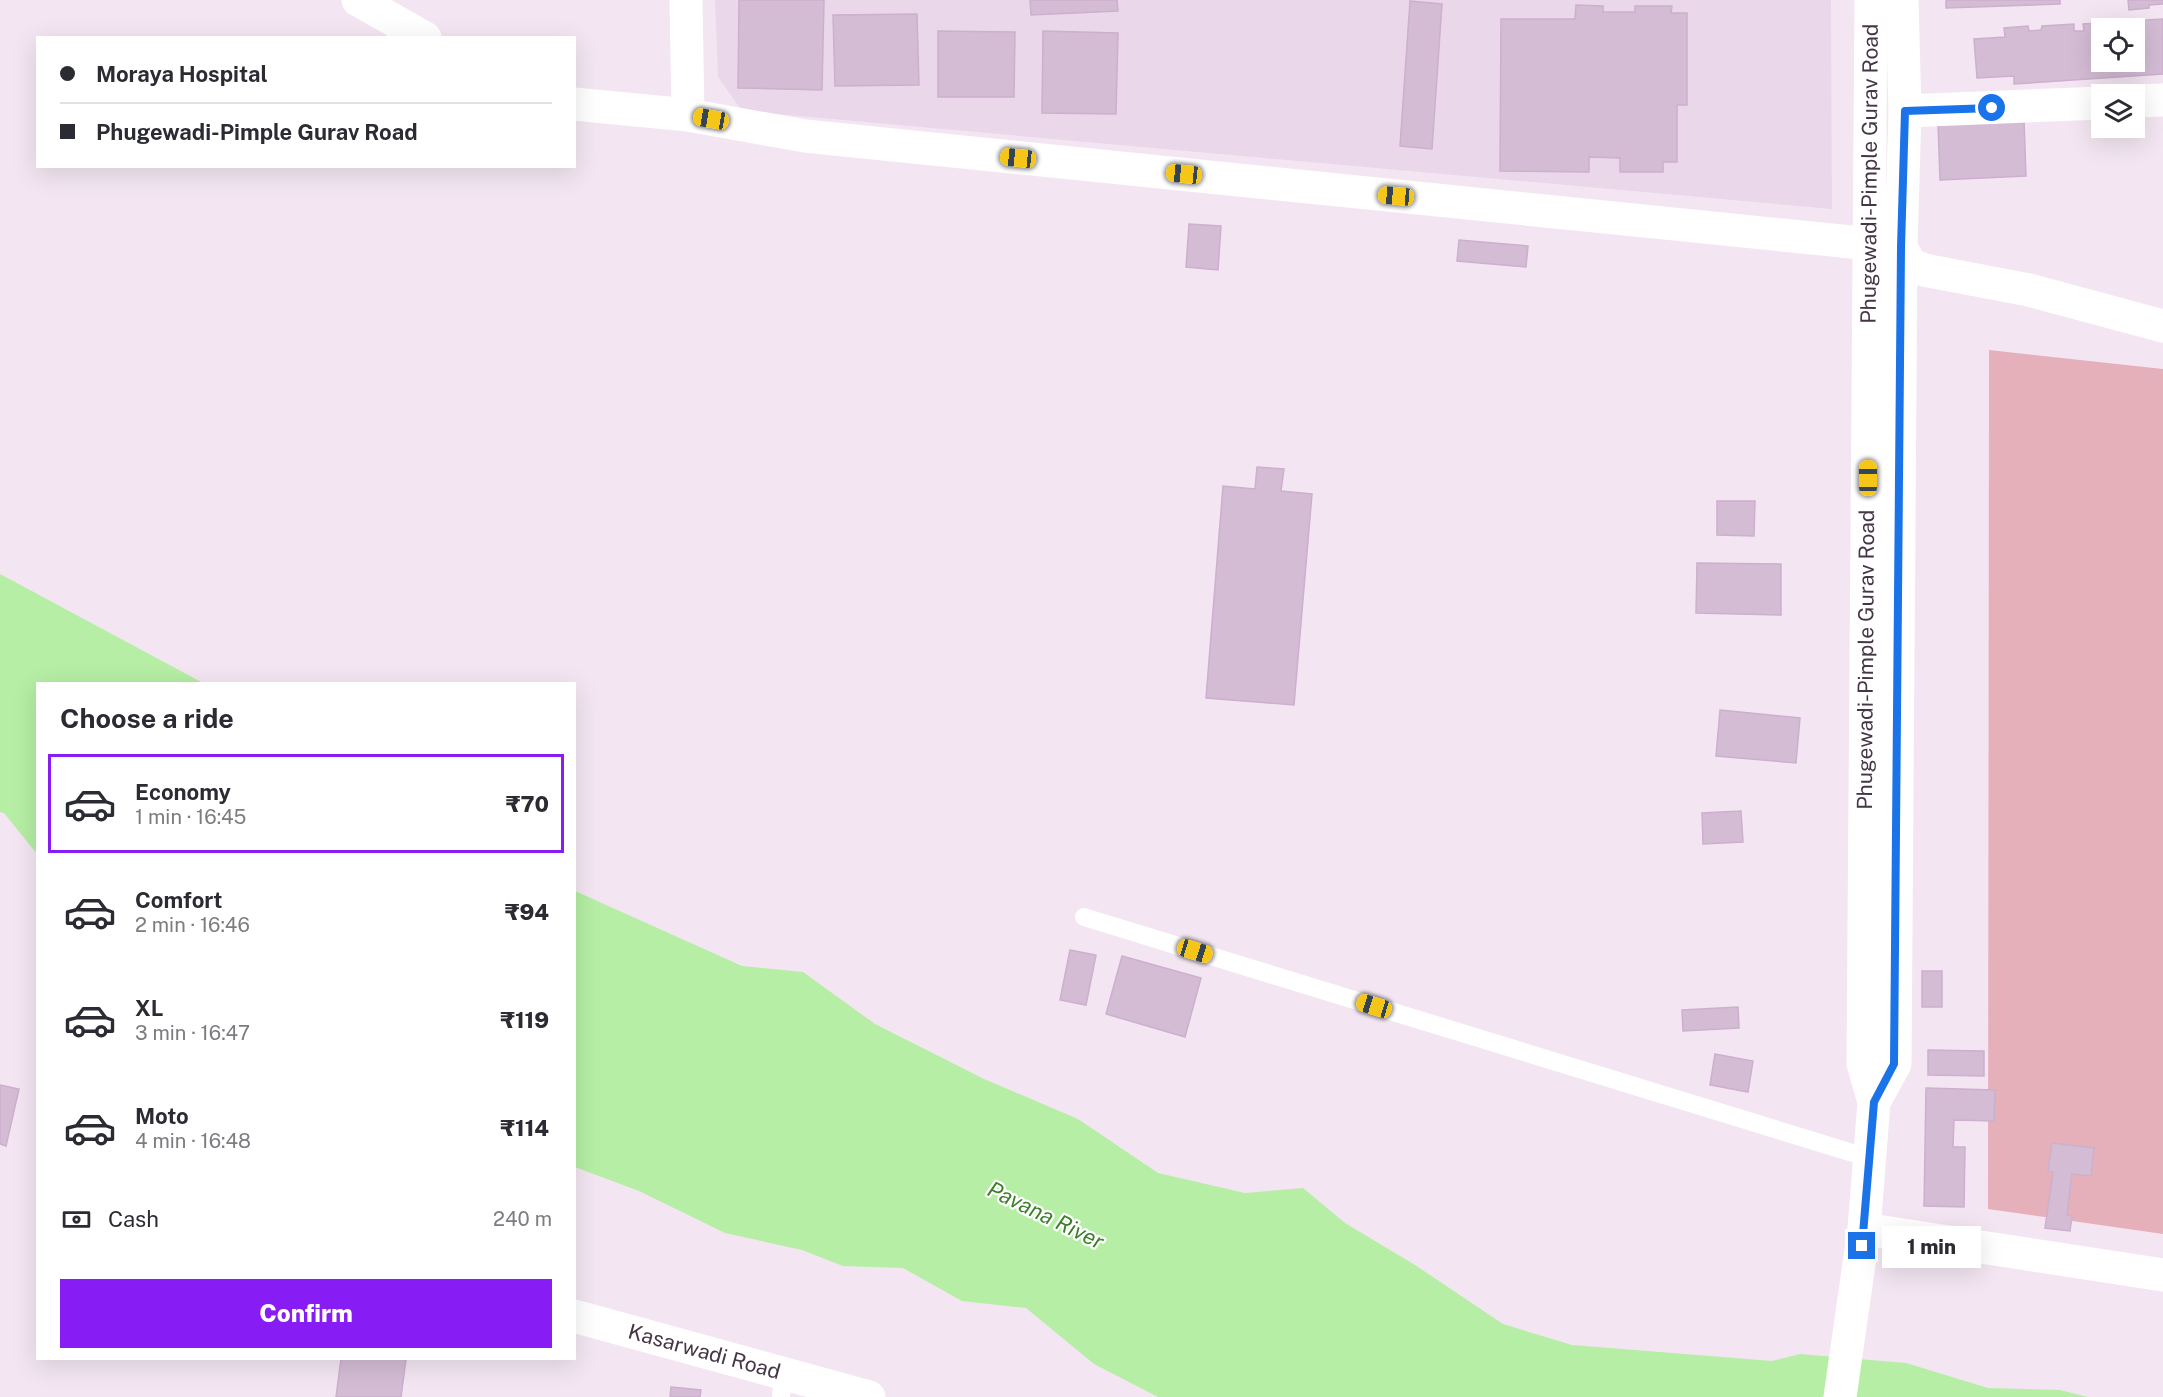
<!DOCTYPE html>
<html lang="en">
<head>
<meta charset="utf-8">
<style>
  :root { --surface:#fff; --page:#f7f7f7; --text:#2b2b33; --muted:#7c7c81; --line:#e1e1e2; --accent:#881cf4 }
  body { margin:0; font-family:"Public Sans",sans-serif; background:var(--page); color:var(--text); height:100vh; display:flex; flex-direction:column; font-size:22px; white-space:nowrap }
  * { box-sizing:border-box; margin:0 }
  p { font-size:20px; color:var(--muted) }
  .icon { flex:none; width:33px; height:33px; fill:none; stroke:currentColor; stroke-width:2; stroke-linecap:round; stroke-linejoin:round }
  .map { position:relative; flex:1; overflow:hidden }
  .sheet { position:absolute; left:36px; top:682px; width:540px; height:678px; display:flex; flex-direction:column; background:var(--surface); border-radius:0px; box-shadow:0 6px 24px #0002 }
  .sheet>* { flex:none }
  .top-card { position:absolute; left:36px; top:36px; width:540px; height:132px; border-radius:0px; box-shadow:0 6px 24px #0002; display:grid; align-content:center; height:132px; padding:0 24px; background:var(--surface) }
  .buttons { position:absolute; left:2091px; top:18px; display:grid; gap:12px }
  .buttons a { display:grid; place-items:center; width:54px; height:54px; border-radius:0px; background:var(--surface); box-shadow:0 6px 24px #0002; font-size:30px }
  .end { position:absolute; width:27px; height:27px; margin:-14px; border:8px solid #1a73e8; background:#fff; box-shadow:0 0 0 3px #fff }
  .from { border-radius:50% }
  .bubble { position:absolute; height:42px; border-radius:0px; background:var(--surface); box-shadow:0 6px 24px #0002; font-size:20px; font-weight:800; line-height:42px; text-align:center }
  .car { position:absolute; width:18px; height:36px; margin:-18px -9px; border-radius:8px; box-shadow:0 0 4px 2px #0007; background:linear-gradient(#f5c518 24%,#345 0 40%,#f5c518 0 76%,#345 0 86%,#f5c518 0) }
  .top-card b { display:flex; align-items:center; gap:21px; height:57px; font-size:22px }
  .top-card b+b { border-top:2px solid var(--line) }
  .top-card i { width:15px; height:15px; background:var(--text) }
  ul { padding:0; list-style:none }
  li { display:flex; align-items:center; gap:18px; height:99px; margin:0 12px 9px; padding:0 12px; border:3px solid transparent; border-radius:0px }
  li div { flex:1 }
  li b { display:block; font-size:22px }
  li em { font-style:normal; font-weight:800 }
  li.active { border-color:var(--accent) }
  li>.icon { width:54px; height:54px; stroke-width:1.5 }
  h2 { padding:0 24px; font-size:27px; line-height:72px }
  .pay { display:flex; align-items:center; gap:15px; height:66px; padding:0 24px; font-size:22px }
  .pay p { margin-inline-start:auto }
  .cta { display:flex; gap:12px; margin-top:auto; padding:12px 24px }
  .cta a { flex:1; height:69px; border-radius:0px; background:var(--accent); color:#fff; font-size:24px; font-weight:800; line-height:69px; text-align:center }
  .map>svg:first-child { display:block }
</style>
</head>
<body>
<div class="map">
<svg width="2163" height="1397" viewBox="0 0 2163 1397">
  <rect width="100%" height="100%" fill="#f3e6f2"/>
  <path fill="#ead8ea" d="M715,0h1116l1,209 -1090,-98 -24,-34z"/>
  <path fill="#e6b0ba" d="M1989,350l174,19v865l-175,-25z"/>
  <path fill="#b5eea4" d="M0,574l205,110h-167l-1,170 -33,-41 -4,-1z
    M575,891l167,75 61,6 72,52 109,55 94,40 80,54 87,20 58,-5 42,35 70,42 88,59 69,21 200,16 28,-7 106,9 82,25 72,2 28,7h-930l-64,-33 -68,-56 -64,-7 -59,-33 -60,-2 -41,-16 -77,-17 -86,-42 -64,-24z"/>
  <path fill="#d3bcd4" stroke="#cdafce" stroke-width="1.5" fill-rule="evenodd" d="M739,0h85l-2,90 -84,-2z
    M1030,0h87l1,11 -87,4z
    M1946,0h114v4l-114,4z
    M2128,0h35v4l-14,1v3l-20,2z
    M1410,1l32,3 -10,145 -32,-3z
    M1576,5l27,1v6h32v-6h37l-1,7h16v92h-10v57h-14v10h-43v-14l-31,-1v15l-89,-1 1,-152h74z
    M917,14l2,71 -84,1 -2,-71z
    M2163,19v55l-149,10v-8l-37,2 -3,-39 31,-2 -1,-9 24,-2 1,5 12,-1 1,-4 32,-2v7h10l-1,-7zM2102,28h32v34h-32z
    M938,31l77,1 -1,65h-76z
    M1043,31l75,2 -2,81 -74,-1z
    M2024,120l2,56 -86,4 -2,-57z
    M1189,224l32,2 -3,44 -32,-3z
    M1459,240l69,6 -2,21 -69,-6z
    M1257,467l27,2 -3,22 31,3 -18,211 -88,-7 17,-212 32,3z
    M1717,501h38l-1,35 -37,-1z
    M1697,563l84,1v51l-85,-2z
    M1720,710l80,8 -4,45 -80,-7z
    M1741,811l2,31 -40,2 -1,-31z
    M1070,950l26,5 -10,50 -26,-5z
    M1122,956l79,22 -16,59 -79,-23z
    M1922,971h20v36h-20z
    M1738,1007l1,21 -56,3 -1,-21z
    M1928,1050l56,1v25l-56,-1z
    M1715,1054l38,7 -5,31 -38,-7z
    M0,1085l19,4 -13,57 -6,-2z
    M1926,1088l69,2 -1,31 -40,-1 -1,27h12l-1,60 -40,-1z
    M2052,1143l42,5 -3,28 -19,-2 -5,41 5,1 -2,15 -25,-3 8,-56 -5,-1z
    M341,1359h65l-5,38h-65z
    M671,1387l30,3 -1,7h-30z"/>
  <g fill="none" stroke-linecap="round" stroke-linejoin="round">
    <path stroke="#fff" stroke-width="18" d="M1084,917l785,241
      M781,1397l2,-23"/>
    <g stroke="#fff" stroke-width="33">
      <path d="M358,0l67,38"/>
      <path d="M686,0l2,115"/>
      <path d="M2134,101l29,-1"/>
      <path d="M574,104l114,11 117,21 1096,111 9,17 14,6 105,20 134,36"/>
      <path d="M1905,111l197,-8"/>
      <path d="M1864,1229l299,46"/>
      <path id="s1" d="M574,1316l295,81"/>
    </g>
    <g stroke="#fff" stroke-width="33">
      <path d="M1874,1102l21,-38 6,-817 4,-136 -3,-111"/>
      <path id="s2" d="M1840,1397l24,-168 10,-127 -11,-38 8,-1064"/>
    </g>
  </g>
  <g fill="none" stroke-linecap="round" stroke-linejoin="round">
    <path stroke="#1a73e8" stroke-width="8" d="M1862,1246l12,-144 20,-38 7,-817 4,-136 87,-3"/>
  </g>
  <g text-anchor="middle" stroke-width="4.5" stroke-linejoin="round" paint-order="stroke">
    <g font-size="21" fill="#453645" stroke="#fff">
      <text dy="7" stroke="none"><textPath href="#s2" startOffset="1227">Phugewadi-Pimple Gurav Road</textPath></text>
      <text dy="7" stroke="none"><textPath href="#s2" startOffset="741">Phugewadi-Pimple Gurav Road</textPath></text>
      <text dy="7" stroke="none"><textPath href="#s1" startOffset="135">Kasarwadi Road</textPath></text>
    </g>
    <g font-size="22" font-style="italic" fill="#3c7f28" stroke="#fff">
      <text transform="translate(1046 1215) rotate(26)" y="8">Pavana River</text>
    </g>
  </g>
</svg>
<div class="buttons">
<a><svg class="icon" aria-label="locate" viewBox="0 0 24 24"><circle cx="12" cy="12" r="6"/><path d="M12 2v4M12 18v4M2 12h4M18 12h4"/></svg></a>
<a><svg class="icon" aria-label="layers" viewBox="0 0 24 24"><path d="M12 4l9 5-9 5-9-5zM3 14l9 5 9-5"/></svg></a>
</div>
<i class="end from" style="left:1992px;top:108px"></i>
<i class="end" style="left:1862px;top:1246px"></i>
<div class="bubble" style="left:1882px;top:1226px;width:99px">1 min</div>
<i class="car" style="left:711px;top:119px;rotate:280deg"></i>
<i class="car" style="left:1018px;top:158px;rotate:276deg"></i>
<i class="car" style="left:1184px;top:174px;rotate:276deg"></i>
<i class="car" style="left:1396px;top:196px;rotate:275deg"></i>
<i class="car" style="left:1868px;top:478px;rotate:0deg"></i>
<i class="car" style="left:1195px;top:951px;rotate:107deg"></i>
<i class="car" style="left:1374px;top:1006px;rotate:287deg"></i>
<div class="top-card">
<b><i class="from"></i>Moraya Hospital</b>
<b><i></i>Phugewadi-Pimple Gurav Road</b>
</div>
<section class="sheet">
<h2>Choose a ride</h2>
<ul>
<li class="active"><svg class="icon" aria-label="car" viewBox="0 0 24 24"><path d="M5 17H2v-5l4-1 3-4h7l3 4 3 1v5h-3M9 17h6M6 11h13"/><circle cx="7" cy="17" r="2"/><circle cx="17" cy="17" r="2"/></svg><div><b>Economy</b><p>1 min · 16:45</p></div><em>₹70</em></li>
<li><svg class="icon" aria-label="car" viewBox="0 0 24 24"><path d="M5 17H2v-5l4-1 3-4h7l3 4 3 1v5h-3M9 17h6M6 11h13"/><circle cx="7" cy="17" r="2"/><circle cx="17" cy="17" r="2"/></svg><div><b>Comfort</b><p>2 min · 16:46</p></div><em>₹94</em></li>
<li><svg class="icon" aria-label="car" viewBox="0 0 24 24"><path d="M5 17H2v-5l4-1 3-4h7l3 4 3 1v5h-3M9 17h6M6 11h13"/><circle cx="7" cy="17" r="2"/><circle cx="17" cy="17" r="2"/></svg><div><b>XL</b><p>3 min · 16:47</p></div><em>₹119</em></li>
<li><svg class="icon" aria-label="car" viewBox="0 0 24 24"><path d="M5 17H2v-5l4-1 3-4h7l3 4 3 1v5h-3M9 17h6M6 11h13"/><circle cx="7" cy="17" r="2"/><circle cx="17" cy="17" r="2"/></svg><div><b>Moto</b><p>4 min · 16:48</p></div><em>₹114</em></li>
</ul>
<div class="pay"><svg class="icon" aria-label="cash" viewBox="0 0 24 24"><path d="M3 7h18v10H3z"/><circle cx="12" cy="12" r="2"/></svg>Cash<p>240 m</p></div>
<div class="cta"><a>Confirm</a></div>
</section>
</div>
</body>
</html>
